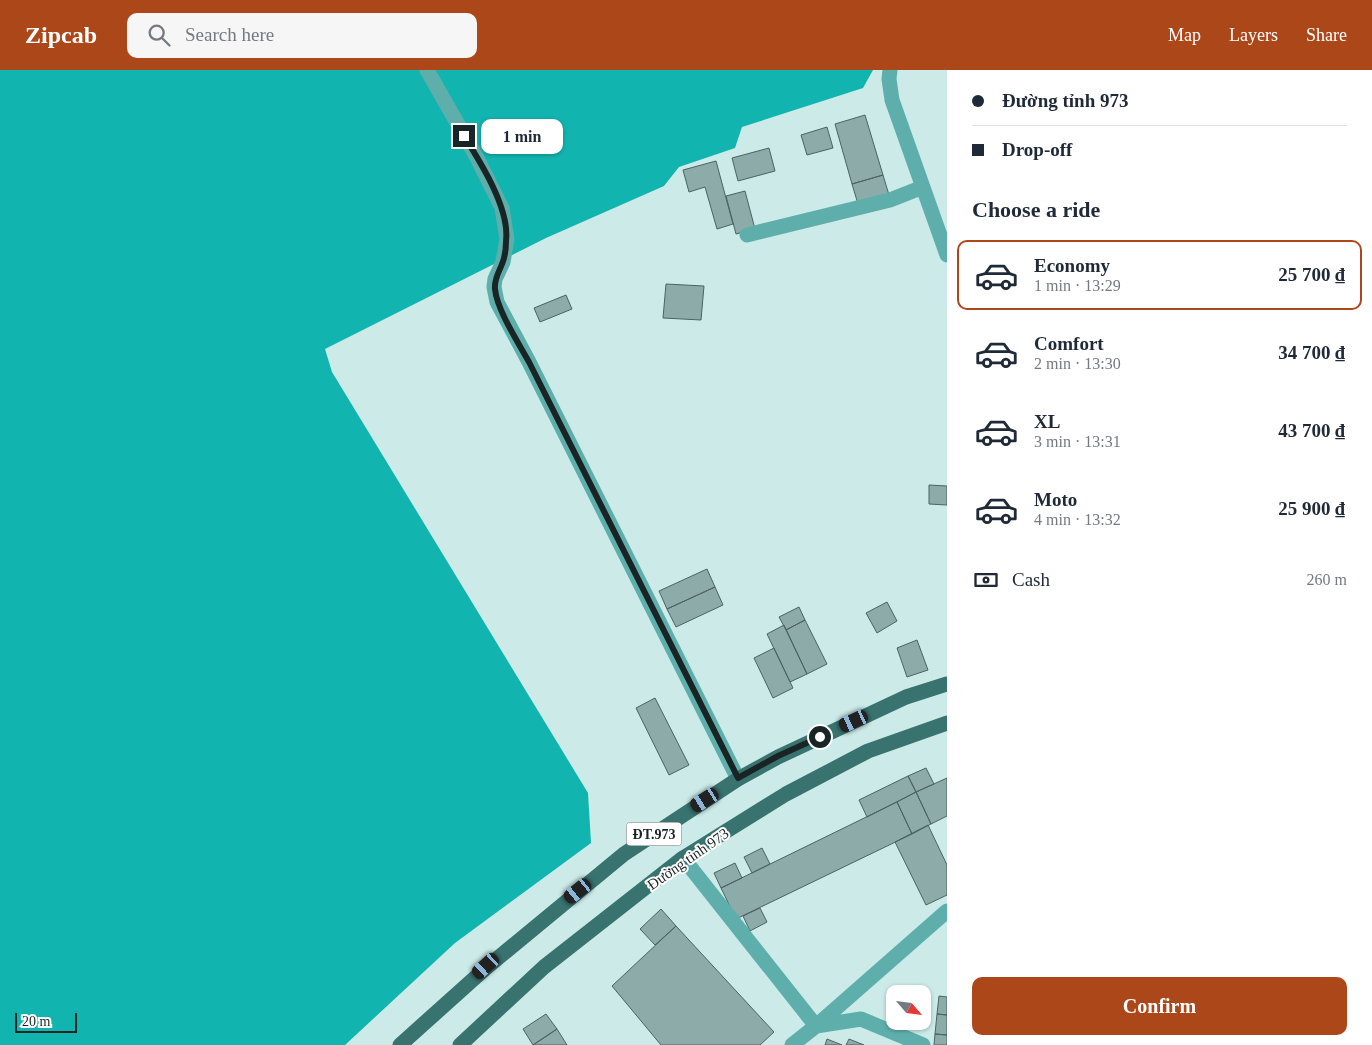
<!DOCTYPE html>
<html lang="en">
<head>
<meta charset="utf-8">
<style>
  :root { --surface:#fff; --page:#f6f6f7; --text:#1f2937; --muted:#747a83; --line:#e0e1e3; --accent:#ac4719 }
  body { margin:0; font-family:"Times New Roman",serif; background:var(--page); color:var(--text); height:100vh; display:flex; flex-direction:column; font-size:19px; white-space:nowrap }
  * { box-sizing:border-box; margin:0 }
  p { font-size:16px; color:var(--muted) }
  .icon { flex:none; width:28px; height:28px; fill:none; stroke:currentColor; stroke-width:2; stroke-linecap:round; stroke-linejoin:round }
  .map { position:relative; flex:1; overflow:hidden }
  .sheet { display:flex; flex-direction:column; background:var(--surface); width:425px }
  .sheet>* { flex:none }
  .top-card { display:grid; align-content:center; height:110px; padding:0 25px; background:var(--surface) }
  .needle { width:32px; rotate:118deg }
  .buttons { position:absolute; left:886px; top:915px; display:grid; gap:10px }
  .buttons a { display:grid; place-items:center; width:45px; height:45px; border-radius:10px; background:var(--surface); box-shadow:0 1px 4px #0004; font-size:25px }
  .scale { position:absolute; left:15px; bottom:12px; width:62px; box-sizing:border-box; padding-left:5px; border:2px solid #192524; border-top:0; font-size:14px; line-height:18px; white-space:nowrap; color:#192524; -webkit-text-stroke:4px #fff; paint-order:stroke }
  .end { position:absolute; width:22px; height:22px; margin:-11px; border:6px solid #192524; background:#fff; box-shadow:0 0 0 2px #fff }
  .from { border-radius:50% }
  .bubble { position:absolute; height:35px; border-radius:10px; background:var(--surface); box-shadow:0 1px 4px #0004; font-size:16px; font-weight:700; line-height:35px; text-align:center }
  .car { position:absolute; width:15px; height:30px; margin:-15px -8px; border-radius:6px; box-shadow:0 0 4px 1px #0007; background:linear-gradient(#222 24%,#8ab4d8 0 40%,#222 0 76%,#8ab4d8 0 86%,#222 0) }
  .top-card b { display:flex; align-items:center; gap:18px; height:48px; font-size:19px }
  .top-card b+b { border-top:1px solid var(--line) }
  .top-card i { width:12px; height:12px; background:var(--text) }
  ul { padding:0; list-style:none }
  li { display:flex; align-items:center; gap:15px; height:70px; margin:0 10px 8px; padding:0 15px; border:2px solid transparent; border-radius:10px }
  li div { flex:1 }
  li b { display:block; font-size:19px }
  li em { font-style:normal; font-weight:700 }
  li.active { border-color:var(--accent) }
  li>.icon { width:45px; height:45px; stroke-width:1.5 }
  h2 { padding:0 25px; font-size:22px; line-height:60px }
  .pay { display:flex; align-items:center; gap:12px; height:55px; padding:0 25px; font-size:19px }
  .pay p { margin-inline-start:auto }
  .cta { display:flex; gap:10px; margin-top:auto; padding:10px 25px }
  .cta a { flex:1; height:58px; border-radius:10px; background:var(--accent); color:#fff; font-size:20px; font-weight:700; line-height:58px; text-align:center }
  header { display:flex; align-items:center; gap:30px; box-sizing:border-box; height:70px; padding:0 25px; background:var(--accent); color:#fff }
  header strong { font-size:24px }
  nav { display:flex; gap:28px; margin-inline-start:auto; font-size:18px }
  .search { width:350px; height:45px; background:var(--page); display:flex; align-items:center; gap:12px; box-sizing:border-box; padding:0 18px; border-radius:10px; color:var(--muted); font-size:19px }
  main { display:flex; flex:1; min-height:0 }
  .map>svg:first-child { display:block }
</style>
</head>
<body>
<header>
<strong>Zipcab</strong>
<div class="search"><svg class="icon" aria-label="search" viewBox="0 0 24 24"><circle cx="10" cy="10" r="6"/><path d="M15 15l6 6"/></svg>Search here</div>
<nav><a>Map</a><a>Layers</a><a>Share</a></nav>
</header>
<main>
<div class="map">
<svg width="947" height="975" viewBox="0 0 947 975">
  <rect width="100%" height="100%" fill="#cbeae8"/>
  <path fill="#12b4b0" d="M0,0h873l-10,18 -121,39 -7,21 -56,19 -15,19 -118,52 -221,111 7,23 256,421 3,50 -136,100 -110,102h-345z"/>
  <path fill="#8daba9" stroke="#496463" d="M865,45l18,60 -31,9 -17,-60z
    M827,57l6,21 -26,7 -6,-20z
    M769,78l6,23 -37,10 -6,-23z
    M716,91l17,63 -16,5 -12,-42 -16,5 -6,-22z
    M883,105l6,20 -31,9 -6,-20z
    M745,121l10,38 -19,5 -10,-38z
    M666,214l38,2 -3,34 -38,-2z
    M566,225l6,14 -32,13 -6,-14z
    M929,415l18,1v19l-18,-1z
    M707,499l8,18 -48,22 -8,-18z
    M715,517l8,18 -47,22 -9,-18z
    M887,532l10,19 -20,12 -11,-20z
    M799,537l6,13 -19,10 -7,-13z
    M805,550l22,44 -20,10 -21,-44z
    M784,555l23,49 -17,8 -23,-48z
    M917,570l11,30 -21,7 -10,-29z
    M774,578l19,40 -20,10 -19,-40z
    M655,628l34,67 -20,10 -33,-67z
    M926,698l8,16 -18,8 -8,-16z
    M908,706l8,16 -49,25 -8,-17z
    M947,708v38l-16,8 -15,-32z
    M916,722l15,32 -19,10 -15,-32z
    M897,732l15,32 -176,85 -15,-31z
    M928,755l19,40v30l-21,10 -31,-63z
    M762,778l8,16 -18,9 -8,-16z
    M735,793l7,15 -21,10 -7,-15z
    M760,838l7,14 -17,9 -7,-15z
    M661,839l15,17 -21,19 -15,-16z
    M676,856l98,106 -14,13h-99l-49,-59z
    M939,926l8,1v18l-10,-1z
    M546,944l11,15 -24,16 -10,-16z
    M937,944l10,1v20l-12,-1z
    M557,959l10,16h-34z
    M935,964l12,1v10h-13z
    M827,969l15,6h-17z
    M849,969l15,6h-18z"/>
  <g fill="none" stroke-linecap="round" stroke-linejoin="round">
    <path stroke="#5eafac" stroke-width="15" d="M427,0l49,86 26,52 5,31 -4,23 -8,17 -1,8 3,15 32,60 209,417
      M890,0l-1,9 3,21 55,155
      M747,165l143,-35 33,-13
      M683,788l133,168 131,-115
      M792,975l24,-19 45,-7 62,26"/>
    <path stroke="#397370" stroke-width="15" d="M400,975l87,-78 137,-113 114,-75 40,-22 128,-60 41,-13
      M460,975l84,-78 139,-109 103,-64 82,-43 79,-28"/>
  </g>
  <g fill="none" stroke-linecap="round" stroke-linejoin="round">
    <path stroke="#192524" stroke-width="6" d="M464,66c17,27 46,73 42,105 0,7 -1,16 -4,23 -3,8 -8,15 -7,25 2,21 23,53 34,73l209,416 40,-22 42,-19"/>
  </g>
  <g text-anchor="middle" stroke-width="4" stroke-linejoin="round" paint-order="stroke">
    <rect fill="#fff" stroke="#5e6666" stroke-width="1" x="626.5" y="752.5" width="55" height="23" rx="4"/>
    <g font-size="14" font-weight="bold" fill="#192524">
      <text x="654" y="769">ĐT.973</text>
    </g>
    <g font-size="15" fill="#192524" stroke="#fff">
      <text transform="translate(688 789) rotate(-35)" y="5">Đường tỉnh 973</text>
    </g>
  </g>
</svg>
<div class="buttons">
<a><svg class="needle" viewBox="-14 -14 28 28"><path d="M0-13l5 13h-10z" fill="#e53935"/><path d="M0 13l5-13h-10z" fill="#747a83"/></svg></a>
</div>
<div class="scale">20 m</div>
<i class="end from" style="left:820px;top:667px"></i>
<i class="end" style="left:464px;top:66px"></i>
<div class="bubble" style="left:481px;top:49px;width:82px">1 min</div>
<i class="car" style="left:854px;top:651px;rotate:245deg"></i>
<i class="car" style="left:705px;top:730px;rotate:237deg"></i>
<i class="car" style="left:578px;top:821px;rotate:231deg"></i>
<i class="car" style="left:486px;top:896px;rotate:228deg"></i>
</div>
<section class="sheet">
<div class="top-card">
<b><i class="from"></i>Đường tỉnh 973</b>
<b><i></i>Drop-off</b>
</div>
<h2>Choose a ride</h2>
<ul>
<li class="active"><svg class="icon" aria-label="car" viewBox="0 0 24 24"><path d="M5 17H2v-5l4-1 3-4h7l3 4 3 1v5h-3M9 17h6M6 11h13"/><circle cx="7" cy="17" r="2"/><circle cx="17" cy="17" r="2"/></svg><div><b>Economy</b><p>1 min · 13:29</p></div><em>25 700 ₫</em></li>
<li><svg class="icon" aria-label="car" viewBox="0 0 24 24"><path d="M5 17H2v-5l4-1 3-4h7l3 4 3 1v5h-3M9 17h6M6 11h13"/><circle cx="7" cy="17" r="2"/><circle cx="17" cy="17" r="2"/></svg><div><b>Comfort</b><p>2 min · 13:30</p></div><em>34 700 ₫</em></li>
<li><svg class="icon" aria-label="car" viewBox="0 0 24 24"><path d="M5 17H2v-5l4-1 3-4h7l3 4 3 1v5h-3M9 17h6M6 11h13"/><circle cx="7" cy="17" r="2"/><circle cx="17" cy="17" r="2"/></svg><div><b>XL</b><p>3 min · 13:31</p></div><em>43 700 ₫</em></li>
<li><svg class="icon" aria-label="car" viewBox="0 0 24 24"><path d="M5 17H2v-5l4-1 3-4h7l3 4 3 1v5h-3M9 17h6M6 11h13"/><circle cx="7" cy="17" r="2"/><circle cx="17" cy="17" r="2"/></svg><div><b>Moto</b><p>4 min · 13:32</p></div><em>25 900 ₫</em></li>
</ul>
<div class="pay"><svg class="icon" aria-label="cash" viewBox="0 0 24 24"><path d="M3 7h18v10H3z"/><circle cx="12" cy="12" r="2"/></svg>Cash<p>260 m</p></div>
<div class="cta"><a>Confirm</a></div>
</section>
</main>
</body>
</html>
